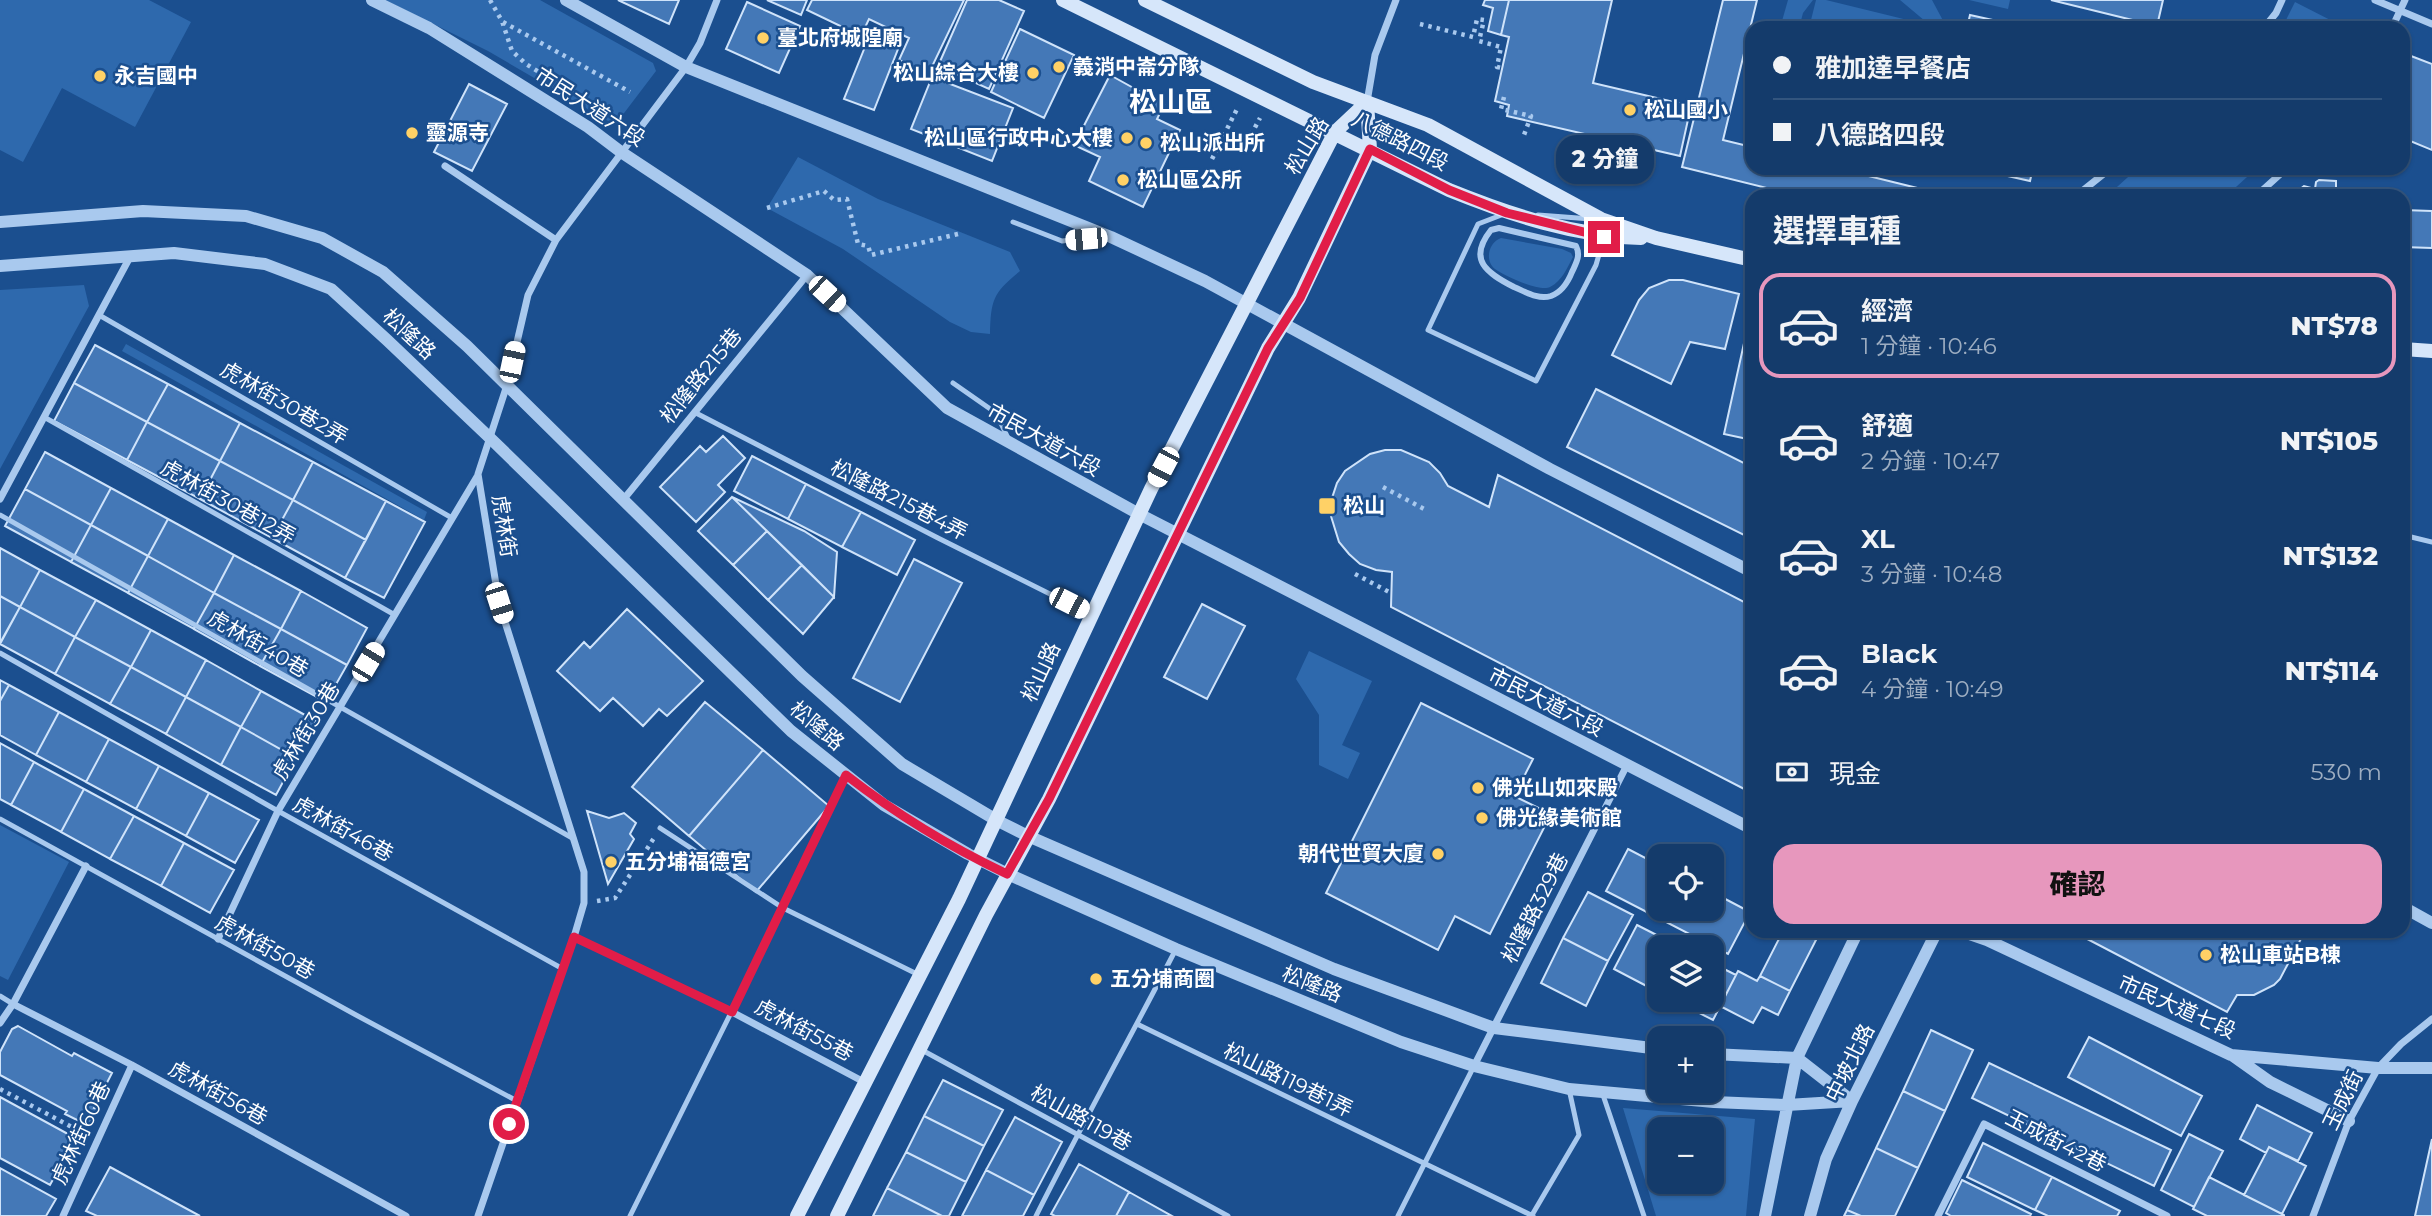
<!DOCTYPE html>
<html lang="zh-TW">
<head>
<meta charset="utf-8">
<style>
  :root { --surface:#143b6b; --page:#1d4271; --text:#f1f3f6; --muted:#9dadc1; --line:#33557e; --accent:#e797bd }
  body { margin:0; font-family:Montserrat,"Noto Sans TC",sans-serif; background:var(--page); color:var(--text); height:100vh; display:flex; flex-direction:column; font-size:26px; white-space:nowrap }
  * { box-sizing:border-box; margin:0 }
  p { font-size:23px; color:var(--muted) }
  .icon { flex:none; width:38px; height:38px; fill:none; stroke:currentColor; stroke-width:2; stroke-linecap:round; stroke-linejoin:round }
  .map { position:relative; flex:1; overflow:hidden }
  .details { position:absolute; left:1745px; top:189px; width:665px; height:749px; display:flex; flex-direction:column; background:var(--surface); border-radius:21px; box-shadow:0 2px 5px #0004,0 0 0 2px var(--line) }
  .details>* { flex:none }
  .banner { position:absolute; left:1745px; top:21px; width:665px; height:154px; border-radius:21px; box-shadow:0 2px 5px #0004,0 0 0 2px var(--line); display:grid; align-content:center; height:154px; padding:0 28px; background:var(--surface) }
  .controls { position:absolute; left:1647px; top:844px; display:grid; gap:14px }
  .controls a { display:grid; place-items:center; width:77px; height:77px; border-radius:14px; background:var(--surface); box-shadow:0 2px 5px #0004,0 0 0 2px var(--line); font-size:35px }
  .end { position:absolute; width:32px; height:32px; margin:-16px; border:9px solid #e11d48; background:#fff; box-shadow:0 0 0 4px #fff }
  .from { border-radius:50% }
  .bubble { position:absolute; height:49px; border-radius:21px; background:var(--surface); box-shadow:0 2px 5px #0004,0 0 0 2px var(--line); font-size:23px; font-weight:800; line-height:49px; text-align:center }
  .car { position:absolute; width:21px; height:42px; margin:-21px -10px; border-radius:9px; box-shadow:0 0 5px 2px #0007; background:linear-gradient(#fff 24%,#345 0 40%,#fff 0 76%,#345 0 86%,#fff 0) }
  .banner b { display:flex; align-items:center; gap:24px; height:66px; font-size:26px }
  .banner b+b { border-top:2px solid var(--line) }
  .banner i { width:18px; height:18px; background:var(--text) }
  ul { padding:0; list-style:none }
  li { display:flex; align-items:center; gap:21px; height:105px; margin:0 14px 10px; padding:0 14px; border:4px solid transparent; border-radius:21px }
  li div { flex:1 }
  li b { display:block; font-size:26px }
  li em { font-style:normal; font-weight:800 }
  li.selected { border-color:var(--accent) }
  li>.icon { width:63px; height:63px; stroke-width:1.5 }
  h2 { padding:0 28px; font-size:32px; line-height:84px }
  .pay { display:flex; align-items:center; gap:18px; height:77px; padding:0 28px; font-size:26px }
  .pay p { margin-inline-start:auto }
  .button { display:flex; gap:14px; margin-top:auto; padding:14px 28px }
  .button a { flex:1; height:80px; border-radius:21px; background:var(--accent); color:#111; font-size:28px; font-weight:800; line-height:80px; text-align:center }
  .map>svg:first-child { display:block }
</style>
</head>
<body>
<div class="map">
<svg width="2432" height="1216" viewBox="0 0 2432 1216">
  <rect width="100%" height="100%" fill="#1b4f8f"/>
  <path fill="#2e69ad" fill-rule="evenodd" d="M0,0h149l42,22 -56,105 -73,-39 -39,74 -23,-12z
    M385,0h155l113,63 3,8 -41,54 -127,-74z
    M1788,0h25l-10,13 -4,15h-19z
    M1816,0h10l98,24 1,-3 -25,-21h32l15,28h-138z
    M1969,0h41l-2,9z
    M2295,2l51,26h-64z
    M798,157l80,42 132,53 10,19c-27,22 -29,28 -30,63l-19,-2 -21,-10 -107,-73 -76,-41z
    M2138,168h119l-31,28h-119z
    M1501,238l61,11 9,4 2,4c-6,11 -11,24 -23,30 -10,5 -46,-11 -55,-18 -11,-9 -6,-27 6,-31z
    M84,285l5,21 -89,163v-179z
    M126,344l301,168 -3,8 -302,-169z
    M1309,651l63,30 -30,64 18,8 -12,26 -29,-14v-50l-23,-36z
    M0,825l69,37 -61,118 -8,-4z
    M1623,1108l132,11 -9,97h-90zM1659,1129h53v52h-53z"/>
  <path fill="#4478b7" stroke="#cfe3fa" stroke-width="2" d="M618,0h61l-10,24z
    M767,0h40l-6,15z
    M812,0h152l-36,75 -29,-15 10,-22 -40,-19 -8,17 -54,-26z
    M967,0h32l25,11 -35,78 -51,-23z
    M1485,0h24l-8,35 -13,-4 5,-23 -10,-3z
    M1509,0h103l-19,83 98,23 -11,50 -173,-40 2,-11 -14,-4 14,-64 -8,-2z
    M1723,0h34l-34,140 29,7v21h84l114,28h-160l1,-2 -109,-27z
    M2051,0h112l-6,26z
    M747,2l53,24 -21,47 -53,-24z
    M1970,15l59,13h-62z
    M1020,29l54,26 -30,63 -53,-26z
    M871,32l29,12 -26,66 -30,-11z
    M2411,56l21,8v86l-29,-12v-62z
    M1110,75l54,30 -7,14 23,11 -37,77 -54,-26 11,-24 -26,-12z
    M932,77l81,31 -21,53 -81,-32z
    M469,84l38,20 -35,67 -38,-19z
    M1972,168h61l-3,13z
    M2319,180l17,1v9l23,1v5h-68l13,-10 11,3 1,-7z
    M2403,210l29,1v37l-29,-1z
    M1669,280h14l56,14 -14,55 -35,-7 -19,42 -59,-29 27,-55 10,-12z
    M1750,316h2v124l-28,-6z
    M95,345l73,39 -21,38 -73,-39z
    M74,383l73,39 -20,38 -73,-39z
    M168,384l72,39 -20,38 -73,-39z
    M1596,389l156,78v72l-185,-92z
    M147,422l73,39 -20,38 -73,-39z
    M240,423l73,39 -20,38 -73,-39z
    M723,436l22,22 -27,27 7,7 -29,30 -36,-35 40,-41 6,6z
    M1385,450h16l28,12 11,11 8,13 41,21 9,-32 254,131v187l-361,-186 1,-35 -16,-2 -16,-6 -11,-10 -10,-12 -9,-29 2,-15 5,-15 8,-12 25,-17z
    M45,452l66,36 -20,37 -66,-36z
    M752,456l54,28 -18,35 -54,-28z
    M220,461l73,39 -21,38 -72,-39z
    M313,462l73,39 -20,39 -73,-40z
    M806,484l55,28 -19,35 -54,-28z
    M111,488l57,31 -20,37 -57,-31z
    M25,489l66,36 -20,37 -66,-36z
    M732,497l35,34 -34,34 -35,-34z
    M732,497l72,34 33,21 -3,45z
    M293,500l73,40 -21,38 -73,-40z
    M386,501l39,21 -41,76 -39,-20z
    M861,512l54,28 -18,35 -55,-28z
    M168,519l66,36 -20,38 -66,-37z
    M91,525l57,31 -20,37 -57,-31z
    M767,531l35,34 -34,35 -35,-35z
    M0,548l40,22 -20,37 -20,-11z
    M234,555l67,36 -20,38 -67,-36z
    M148,556l66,37 -20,36 -66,-36z
    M914,559l48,24 -62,119 -47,-24z
    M802,565l32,32 -31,37 -35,-34z
    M40,570l56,30 -21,37 -55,-30z
    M301,591l66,37 -20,37 -66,-36z
    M214,593l67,36 -21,37 -66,-37z
    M0,596l20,11 -20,36z
    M96,600l55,30 -20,37 -56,-30z
    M1202,604l43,22 -38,73 -43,-22z
    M20,607l55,30 -20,37 -55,-30z
    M627,609l76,72 -36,35 -8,-7 -16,17 -30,-28 -13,13 -43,-40 27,-29 6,6z
    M281,629l66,36 -21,37 -66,-36z
    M151,630l55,30 -20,37 -55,-30z
    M75,637l56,30 -21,37 -55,-30z
    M206,660l55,31 -20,36 -55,-30z
    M131,667l55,30 -20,37 -56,-30z
    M0,680l9,5 -9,16z
    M9,685l50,27 -23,43 -36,-20v-34z
    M261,691l55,30 -20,37 -55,-31z
    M186,697l55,30 -20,38 -55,-31z
    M705,702l58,48 -74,86 -57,-49z
    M1421,703l112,56 -19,37 37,18 -61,120 -35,-18 -17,34 -112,-57z
    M59,712l50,27 -23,43 -50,-27z
    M241,727l55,31 -20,37 -55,-30z
    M109,739l50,27 -23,43 -50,-27z
    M0,743l34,19 -23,43 -11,-6z
    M763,750l66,56 -73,86 -67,-56z
    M34,762l50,27 -23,43 -50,-27z
    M159,766l50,27 -23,43 -50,-27z
    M84,789l50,27 -24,43 -49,-27z
    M209,793l50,27 -24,43 -49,-27z
    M587,811l22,7 15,-5 12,10 -6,11 4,5 -26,45z
    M134,816l50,27 -23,43 -51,-27z
    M184,843l50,27 -24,43 -49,-27z
    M1628,849l31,16v43h53v-16l38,20 -22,42 -122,-63z
    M1588,892l45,23 -25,46 -45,-23z
    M1637,925l43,22h-21l-1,45 -44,-23z
    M1783,931h15l18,9 -26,51 -30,-15z
    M2072,931h233l-25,48 -6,6 -20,10h-17l-10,17z
    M1563,938l45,23 -22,45 -45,-23z
    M1712,963l24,12 -23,45 -41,-21h40z
    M1738,971l19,10 3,-5 30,15 -12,24 -16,-8 -9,16 -33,-17z
    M18,1026l54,30 2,-3 38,20 -18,35 3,1 -8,17 -24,-12 2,-3 -67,-36v-23l12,-23z
    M1931,1030l42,20 -28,61 -42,-20z
    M2089,1037l113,59 -21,40 -113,-59z
    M1989,1063l182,87 -17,36 -182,-88z
    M943,1080l60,30 -19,36 -60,-30z
    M1903,1091l42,20 -27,57 -42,-20z
    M0,1097l79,43 -8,16 -4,-2 -17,31 -50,-27z
    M2257,1105l55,28 -14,28 -29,-14 -3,6 -26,-14z
    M924,1116l60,30 -18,36 -60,-30z
    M1015,1117l47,25 -28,53 -48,-25z
    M2189,1134l34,17 -29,56 -33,-17z
    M2432,1139v77h-17z
    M1983,1143l69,34 -17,33 -68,-33z
    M2269,1147l37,19 -24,48 -38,-19z
    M1876,1148l42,20 -23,48h-34l-14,-6z
    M906,1152l60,30 -17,34h-7l-55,-28z
    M1079,1164l50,28 -13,24h-61l-4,-2z
    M110,1167l66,36 24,13h-103l-11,-5z
    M0,1168l56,31 -10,17h-46z
    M986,1170l48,25 -11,21h-61z
    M2052,1177l68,34 -3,5h-69l-13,-6z
    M2209,1177l75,38v1h-77l-14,-7z
    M1962,1180l69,34 -1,2h-79l-5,-3z
    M887,1188l55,28h-69z
    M1129,1192l43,24h-56z
    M1847,1210l14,6h-17z"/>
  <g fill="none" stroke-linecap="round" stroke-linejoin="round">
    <path stroke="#a9c9ee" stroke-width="4.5" stroke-dasharray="3.5 5" stroke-linecap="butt" d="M490,0l12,21 10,30 14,13 60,37 5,6
      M503,22l127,70
      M1420,24l53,13 4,-18 7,1 -5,21 22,6 -4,20 5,1
      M1504,97l-3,12 30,7 -7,19
      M1251,135l9,-17
      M1212,159l26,-52
      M767,208l57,-17 10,9 13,-1 11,45 10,2 3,9 91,-22
      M1383,487l43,23
      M1355,574l36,19
      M597,901l18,-3 39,-60
      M0,1089l87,46"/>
    <path stroke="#a9c9ee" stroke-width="5" d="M1504,214l-26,10 -50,106 108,51 60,-116 8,-28
      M1538,215l53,4
      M1013,222l49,19 39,-4
      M99,315l353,203
      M953,383l43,30 12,25
      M694,412l244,126 152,76
      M44,417l351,198
      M0,515l574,324
      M2403,535l29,7
      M0,653l278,158 285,158
      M0,819l356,196 161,86
      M660,828l123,80 134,66
      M0,996l13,8
      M1137,1024l396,192
      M920,1049l308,167
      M1603,1095l41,121
      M1532,1215l47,-80 -10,-46
      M630,1216l153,-308 63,-133
      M1036,1216c45,-90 94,-178 140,-267
      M1398,1216l76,-150"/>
    <path stroke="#a9c9ee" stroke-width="6" d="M1499,228l77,18c5,10 0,17 -4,26 -4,10 -10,20 -21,24 -13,4 -25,-4 -37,-9 -27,-14 -47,-27 -23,-57z"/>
    <path stroke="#a9c9ee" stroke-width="7" d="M2375,0l57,24
      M2264,28l12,-15 6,-13
      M2392,28l13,-28
      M1367,102l8,-47 21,-55
      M445,166l111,74
      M2076,196l35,-28
      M2256,196l31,-28
      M0,499l130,-242
      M623,500l184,-225
      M574,937l158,75 134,71
      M218,939l60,-128 200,-336
      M13,1004l119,61 274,151
      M0,1023l13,-19 73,-138
      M1474,1066l153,-301
      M63,1216l69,-151
      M478,1216l96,-279 10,-34v-31l-85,-269 -21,-129 29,-89 21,-90 28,-55 130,-173 14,-24 17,-43
      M1938,1216l46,-92 183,92
      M2313,1216l36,-95 29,-53 23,-24 31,-25"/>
    <path stroke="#a9c9ee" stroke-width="12" d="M372,0l57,28 159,99 33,25 186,123 140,133 192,106 613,315
      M566,0l120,67 425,170 94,44 345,188 202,103
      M0,222l143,-11 103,5 76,22 61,34 84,74 335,330 100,88 96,57 30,15 306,133 138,51 22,8 165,21
      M0,266l174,-13 91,11 66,25 56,51 103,98 301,293 93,74 84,49 42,21 166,74 225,93 73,24 95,23 145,13 73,3 65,-4
      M2403,907l29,16
      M1961,931l26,9 244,115 147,13h54
      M1712,1054l85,4 55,43
      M2232,1055l38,27 79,39
      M1765,1216l32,-158 61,-127
      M1810,1216l16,-57 26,-58 85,-170"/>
    <path stroke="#d6e6fa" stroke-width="14" d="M1063,0l386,190c62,25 125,46 192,48
      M1145,0l168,82 115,43 173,94 55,19 96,22
      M2403,349l29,2
      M797,1216l162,-317 192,-410 184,-357 32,-30
      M837,1216l149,-301 63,-116 219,-451 31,-50 71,-149 -3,-47"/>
  </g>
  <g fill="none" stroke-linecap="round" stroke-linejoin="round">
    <path stroke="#e11d48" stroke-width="9" d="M509,1124l65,-187 158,75 114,-237c50,39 104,72 161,99l42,-75 219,-451 32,-50 70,-149 79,41 58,23 97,24"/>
  </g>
  <g fill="#ffd166" stroke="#1b4f8f" stroke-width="2.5">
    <circle cx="763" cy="38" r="7"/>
    <circle cx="1059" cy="67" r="7"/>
    <circle cx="1033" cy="73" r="7"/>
    <circle cx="100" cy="76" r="7"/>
    <circle cx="1630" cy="110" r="7"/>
    <circle cx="412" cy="133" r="7"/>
    <circle cx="1127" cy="138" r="7"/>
    <circle cx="1146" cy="143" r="7"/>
    <circle cx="1123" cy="180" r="7"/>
    <rect x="1318" y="497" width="18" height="18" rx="3.5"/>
    <circle cx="1478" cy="788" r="7"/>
    <circle cx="1482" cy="818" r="7"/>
    <circle cx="1438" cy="854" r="7"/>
    <circle cx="611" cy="862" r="7"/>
    <circle cx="2206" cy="955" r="7"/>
    <circle cx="1096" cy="979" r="7"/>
  </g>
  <g text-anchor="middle" stroke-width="5" stroke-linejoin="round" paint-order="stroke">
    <g font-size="21" font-weight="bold" fill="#fff" stroke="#1b4f8f" text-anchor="start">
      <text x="777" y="45">臺北府城隍廟</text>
      <text x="1073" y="74">義消中崙分隊</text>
      <text x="1019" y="80" text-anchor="end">松山綜合大樓</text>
      <text x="114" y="83">永吉國中</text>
      <text x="1644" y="117">松山國小</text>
      <text x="426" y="140">靈源寺</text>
      <text x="1113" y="145" text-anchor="end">松山區行政中心大樓</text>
      <text x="1160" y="150">松山派出所</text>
      <text x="1137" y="187">松山區公所</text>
      <text x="1343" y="513">松山</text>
      <text x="1492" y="795">佛光山如來殿</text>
      <text x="1496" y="825">佛光緣美術館</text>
      <text x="1424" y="861" text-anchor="end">朝代世貿大廈</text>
      <text x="625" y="869">五分埔福德宮</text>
      <text x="2220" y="962">松山車站B棟</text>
      <text x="1110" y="986">五分埔商圈</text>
    </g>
    <g font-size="21" fill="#fff" stroke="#1b4f8f">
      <text transform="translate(590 107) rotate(33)" y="7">市民大道六段</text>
      <text transform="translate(1400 141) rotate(27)" y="7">八德路四段</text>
      <text transform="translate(1307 146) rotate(-59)" y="7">松山路</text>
      <text transform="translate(409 334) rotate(43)" y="7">松隆路</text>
      <text transform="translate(701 376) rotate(-51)" y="7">松隆路215巷</text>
      <text transform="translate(284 403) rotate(30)" y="7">虎林街30巷2弄</text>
      <text transform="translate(1044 440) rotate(29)" y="7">市民大道六段</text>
      <text transform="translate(899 500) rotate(27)" y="7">松隆路215巷4弄</text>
      <text transform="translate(228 502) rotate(29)" y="7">虎林街30巷12弄</text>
      <text transform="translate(504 526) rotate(81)" y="7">虎林街</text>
      <text transform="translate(258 644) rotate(30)" y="7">虎林街40巷</text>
      <text transform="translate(1041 672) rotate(-65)" y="7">松山路</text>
      <text transform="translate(1546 702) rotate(27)" y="7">市民大道六段</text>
      <text transform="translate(817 726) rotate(40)" y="7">松隆路</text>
      <text transform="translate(306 731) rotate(-59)" y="7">虎林街30巷</text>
      <text transform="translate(343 829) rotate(29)" y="7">虎林街46巷</text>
      <text transform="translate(1535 908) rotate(-63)" y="7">松隆路329巷</text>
      <text transform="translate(265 947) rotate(29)" y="7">虎林街50巷</text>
      <text transform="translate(1312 984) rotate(22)" y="7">松隆路</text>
      <text transform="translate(2177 1007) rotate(24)" y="7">市民大道七段</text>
      <text transform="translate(804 1030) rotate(28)" y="7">虎林街55巷</text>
      <text transform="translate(1850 1063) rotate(-64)" y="7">中坡北路</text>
      <text transform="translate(1288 1080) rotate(26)" y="7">松山路119巷1弄</text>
      <text transform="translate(218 1093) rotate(29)" y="7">虎林街56巷</text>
      <text transform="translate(2343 1100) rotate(-64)" y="7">玉成街</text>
      <text transform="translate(1081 1118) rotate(29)" y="7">松山路119巷</text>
      <text transform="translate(81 1133) rotate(-65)" y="7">虎林街60巷</text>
      <text transform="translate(2056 1141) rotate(27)" y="7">玉成街42巷</text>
    </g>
    <g font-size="28" font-weight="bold" fill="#fff" stroke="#1b4f8f">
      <text x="1171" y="112">松山區</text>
    </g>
  </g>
</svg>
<div class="controls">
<a><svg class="icon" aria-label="locate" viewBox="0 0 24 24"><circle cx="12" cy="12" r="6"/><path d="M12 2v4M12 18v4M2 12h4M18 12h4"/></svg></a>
<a><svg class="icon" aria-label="layers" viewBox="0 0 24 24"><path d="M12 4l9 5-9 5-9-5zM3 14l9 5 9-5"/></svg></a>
<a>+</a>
<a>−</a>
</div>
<i class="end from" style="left:509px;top:1124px"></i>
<i class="end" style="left:1604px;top:237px"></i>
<div class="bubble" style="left:1556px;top:135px;width:98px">2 分鐘</div>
<i class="car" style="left:1086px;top:239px;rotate:265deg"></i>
<i class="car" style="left:827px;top:294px;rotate:133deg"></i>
<i class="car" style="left:512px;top:362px;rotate:12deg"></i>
<i class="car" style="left:1163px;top:467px;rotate:208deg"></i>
<i class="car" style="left:499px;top:603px;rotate:162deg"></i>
<i class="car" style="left:1069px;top:603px;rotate:117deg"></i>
<i class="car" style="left:368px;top:662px;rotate:31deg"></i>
<div class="banner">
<b><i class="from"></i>雅加達早餐店</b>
<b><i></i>八德路四段</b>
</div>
<section class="details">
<h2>選擇車種</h2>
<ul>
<li class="selected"><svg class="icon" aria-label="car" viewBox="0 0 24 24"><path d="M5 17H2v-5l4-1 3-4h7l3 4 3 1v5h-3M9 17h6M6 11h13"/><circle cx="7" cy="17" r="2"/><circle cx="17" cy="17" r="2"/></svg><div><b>經濟</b><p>1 分鐘 · 10:46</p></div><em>NT$78</em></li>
<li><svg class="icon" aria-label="car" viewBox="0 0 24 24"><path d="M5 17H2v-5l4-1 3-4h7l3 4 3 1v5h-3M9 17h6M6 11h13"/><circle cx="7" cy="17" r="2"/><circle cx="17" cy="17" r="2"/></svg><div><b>舒適</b><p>2 分鐘 · 10:47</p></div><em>NT$105</em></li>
<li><svg class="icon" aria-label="car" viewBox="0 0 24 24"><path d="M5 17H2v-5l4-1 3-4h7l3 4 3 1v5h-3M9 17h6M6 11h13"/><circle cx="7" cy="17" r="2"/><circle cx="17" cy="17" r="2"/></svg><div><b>XL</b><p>3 分鐘 · 10:48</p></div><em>NT$132</em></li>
<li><svg class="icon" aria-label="car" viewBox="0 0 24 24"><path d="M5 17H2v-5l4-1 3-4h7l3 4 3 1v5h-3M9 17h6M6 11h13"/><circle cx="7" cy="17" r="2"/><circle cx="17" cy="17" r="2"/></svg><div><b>Black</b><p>4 分鐘 · 10:49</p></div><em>NT$114</em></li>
</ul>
<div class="pay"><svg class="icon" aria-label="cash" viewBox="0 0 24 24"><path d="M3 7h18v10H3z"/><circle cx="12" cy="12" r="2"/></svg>現金<p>530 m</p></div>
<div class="button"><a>確認</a></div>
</section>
</div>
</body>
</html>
